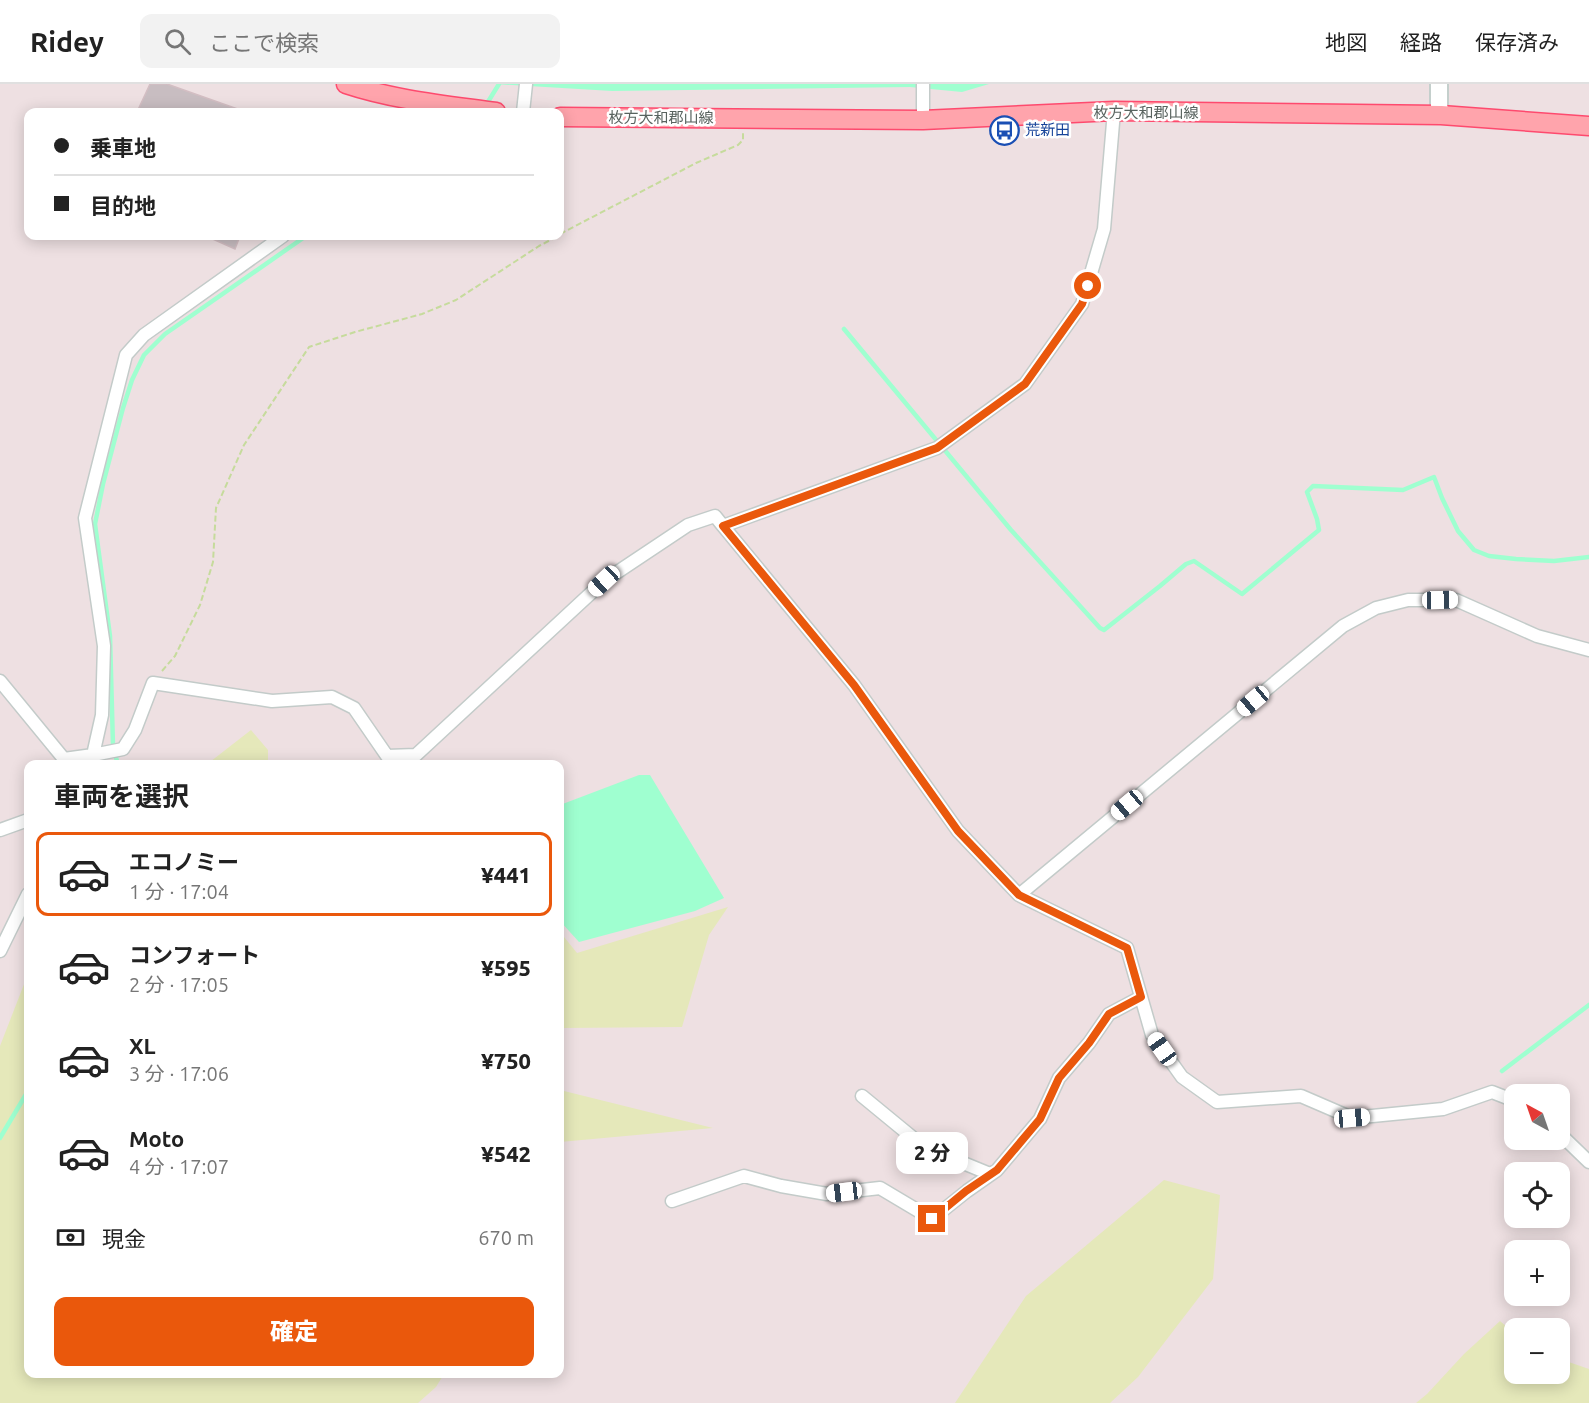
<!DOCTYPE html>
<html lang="ja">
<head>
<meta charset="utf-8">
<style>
  :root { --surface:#fff; --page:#f2f2f2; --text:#222; --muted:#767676; --line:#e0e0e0; --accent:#ea580c }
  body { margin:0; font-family:Ubuntu,"Noto Sans JP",sans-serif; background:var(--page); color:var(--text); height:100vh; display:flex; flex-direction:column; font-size:22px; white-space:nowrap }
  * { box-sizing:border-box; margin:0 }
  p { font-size:20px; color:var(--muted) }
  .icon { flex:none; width:33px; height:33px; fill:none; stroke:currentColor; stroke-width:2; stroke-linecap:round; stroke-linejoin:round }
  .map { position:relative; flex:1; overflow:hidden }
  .panel { position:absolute; left:24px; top:676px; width:540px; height:618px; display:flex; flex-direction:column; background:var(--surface); border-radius:12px; box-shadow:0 3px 15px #0003 }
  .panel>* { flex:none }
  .top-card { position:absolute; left:24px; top:24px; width:540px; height:132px; border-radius:12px; box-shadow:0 3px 15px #0003; display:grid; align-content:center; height:132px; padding:0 30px; background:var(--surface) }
  .needle { width:39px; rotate:320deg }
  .controls { position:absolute; left:1504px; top:1000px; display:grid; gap:12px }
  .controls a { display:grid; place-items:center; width:66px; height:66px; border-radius:12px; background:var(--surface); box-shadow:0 3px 15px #0003; font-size:30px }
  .end { position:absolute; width:27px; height:27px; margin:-14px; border:8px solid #ea580c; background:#fff; box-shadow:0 0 0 3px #fff }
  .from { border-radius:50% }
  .bubble { position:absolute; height:42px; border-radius:12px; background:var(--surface); box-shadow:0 3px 15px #0003; font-size:20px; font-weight:800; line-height:42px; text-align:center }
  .car { position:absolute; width:18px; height:36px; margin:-18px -9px; border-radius:8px; box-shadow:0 0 4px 2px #0007; background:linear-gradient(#fff 24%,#345 0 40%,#fff 0 76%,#345 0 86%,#fff 0) }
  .top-card b { display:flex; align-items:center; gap:21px; height:57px; font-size:22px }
  .top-card b+b { border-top:2px solid var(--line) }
  .top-card i { width:15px; height:15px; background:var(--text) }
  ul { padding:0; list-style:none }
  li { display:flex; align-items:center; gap:18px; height:84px; margin:0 12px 9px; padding:0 18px; border:3px solid transparent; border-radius:12px }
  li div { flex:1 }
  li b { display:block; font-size:22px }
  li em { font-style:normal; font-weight:800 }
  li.on { border-color:var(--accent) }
  li>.icon { width:54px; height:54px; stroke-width:1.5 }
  h2 { padding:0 30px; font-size:27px; line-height:72px }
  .pay { display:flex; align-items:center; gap:15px; height:66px; padding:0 30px; font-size:22px }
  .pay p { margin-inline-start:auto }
  .button { display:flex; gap:12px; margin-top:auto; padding:12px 30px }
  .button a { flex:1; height:69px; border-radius:12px; background:var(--accent); color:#fff; font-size:24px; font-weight:800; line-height:69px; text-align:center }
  header { display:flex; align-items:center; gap:36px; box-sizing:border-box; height:84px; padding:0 30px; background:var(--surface); border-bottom:2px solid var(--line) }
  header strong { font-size:28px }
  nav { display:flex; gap:33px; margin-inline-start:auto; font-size:21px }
  .search { width:420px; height:54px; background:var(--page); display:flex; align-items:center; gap:15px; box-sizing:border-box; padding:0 21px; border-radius:12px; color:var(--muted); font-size:22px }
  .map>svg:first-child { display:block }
</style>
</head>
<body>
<header>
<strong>Ridey</strong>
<div class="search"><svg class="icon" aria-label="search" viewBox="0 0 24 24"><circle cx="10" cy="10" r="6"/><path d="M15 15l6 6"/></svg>ここで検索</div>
<nav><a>地図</a><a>経路</a><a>保存済み</a></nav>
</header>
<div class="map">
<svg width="1589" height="1319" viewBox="0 0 1589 1319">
  <rect width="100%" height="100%" fill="#eee0e2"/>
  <path fill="#e5e8ba" d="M251,646l17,20v15h-62z
    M728,823l-19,28 -27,92 -120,1 -2,13v-109l17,21z
    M28,890v400h416l-8,13 -18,16h-418v-357z
    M560,1006l153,38 -153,14z
    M1164,1096l56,15 -7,84 -75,98 -28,26h-155l71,-107z
    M1500,1237l15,13v40h45v-15l29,10v34h-173l11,-9 37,-40z"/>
  <path fill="#9fffd0" d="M495,0h494l-27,8 -52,-5 -298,4z
    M639,691h11l74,123 -29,13 -116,31 -19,-21v-116z"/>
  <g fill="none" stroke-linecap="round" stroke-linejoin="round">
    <path stroke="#9fffd0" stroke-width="4.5" d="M486,21l13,-21
      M844,245l167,201 89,98 4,2 56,-44 26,-22 8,-3 48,33 77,-64 -2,-11 -10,-27 6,-6 90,4 31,-13 8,21 16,33 16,19 15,6 27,3 38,2 35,-4
      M118,681l-5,-19 -3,-110 -15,-112 8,-40 20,-76 9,-28 12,-25 21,-21 141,-98
      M1502,987l87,-66
      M0,1054l28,-47"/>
  </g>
  <path fill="#c8bdc1" stroke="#d3bec3" stroke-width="1.5" d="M150,0h17l79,28h-94l-14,-2z
    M206,152h34l-5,13z"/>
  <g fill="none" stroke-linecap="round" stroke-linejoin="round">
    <defs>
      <path id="street" d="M923,0v36
        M523,28l3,-28
        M723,442l131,159 104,146 61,64 108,53 25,87 30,42 35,25 84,-6 51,22 91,-9 49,-17 23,9
        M0,597l64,78 29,-4 30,-6 12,-19 18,-47 119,18 60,-4 22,11 33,48 29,-1 188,-174 84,-56 27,-9 8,10 214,-78 88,-64 57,-80 22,-75 10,-118
        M88,681l5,-10 9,-40 2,-69 -19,-128 41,-163 18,-20 139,-99
        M0,746l28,-10
        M1019,811l324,-269 33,-18 32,-8h48l81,36 52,14
        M0,867l28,-57
        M862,1012l73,60 16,2 39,16
        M1560,1050l29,28
        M672,1117l72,-25 37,10 46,8 53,-6 52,31 35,-28 30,-21 43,-51 19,-41 30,-35 20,-29 32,-17"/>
      <path id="secondary" d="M1439,0v21l2,10"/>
      <path id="primary" d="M346,0c48,16 100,21 150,28
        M560,33l363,3 191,-9 327,4 148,11"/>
    </defs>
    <use href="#street" stroke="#c3cbc9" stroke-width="15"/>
    <use href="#secondary" stroke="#c4cfcc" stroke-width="20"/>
    <use href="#primary" stroke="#fe4a6e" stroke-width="21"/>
    <path stroke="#c6db9c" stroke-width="2" stroke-dasharray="6 3" stroke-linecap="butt" d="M560,150l136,-71 42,-18 5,-5v-7
      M162,587l13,-15 25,-51 13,-43 3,-54 28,-63 65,-98 46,-15 67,-18 34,-14 83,-54 19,-10"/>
    <use href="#street" stroke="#fff" stroke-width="12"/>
    <use href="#secondary" stroke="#fff" stroke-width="16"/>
    <use href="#primary" stroke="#ffa4ac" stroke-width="18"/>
  </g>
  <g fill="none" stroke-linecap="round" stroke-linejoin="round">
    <path stroke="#ea580c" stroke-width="8" d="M932,1135l34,-28 31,-21 43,-51 19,-41 30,-35 20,-29 32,-17 -14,-49 -108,-53 -61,-64 -104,-146 -131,-159 214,-78 88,-64 57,-80 6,-18"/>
  </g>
  <defs>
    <symbol id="bus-ring" viewBox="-11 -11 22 22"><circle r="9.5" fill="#fff" stroke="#1a4fb4" stroke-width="1.5"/><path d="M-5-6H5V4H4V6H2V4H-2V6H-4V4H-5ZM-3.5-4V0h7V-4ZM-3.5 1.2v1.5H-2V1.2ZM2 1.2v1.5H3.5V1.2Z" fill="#1a4fb4"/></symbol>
  </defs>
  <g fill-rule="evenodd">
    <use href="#bus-ring" x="988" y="30" width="33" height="33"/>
  </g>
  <g text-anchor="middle" stroke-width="5" stroke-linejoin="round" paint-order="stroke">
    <g font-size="15" fill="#59635f" stroke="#fff">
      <text x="1146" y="34">枚方大和郡山線</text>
      <text x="661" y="39">枚方大和郡山線</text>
    </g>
    <g font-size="15" fill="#164399" stroke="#fff" text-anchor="start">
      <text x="1025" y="51">荒新田</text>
    </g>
  </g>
</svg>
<div class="controls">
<a><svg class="needle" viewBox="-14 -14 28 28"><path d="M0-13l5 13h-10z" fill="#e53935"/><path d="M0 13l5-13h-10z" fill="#767676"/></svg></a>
<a><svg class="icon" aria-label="locate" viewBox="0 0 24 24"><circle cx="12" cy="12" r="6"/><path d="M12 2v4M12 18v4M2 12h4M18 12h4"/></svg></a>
<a>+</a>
<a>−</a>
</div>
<i class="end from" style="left:1088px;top:202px"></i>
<i class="end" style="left:932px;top:1135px"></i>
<div class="bubble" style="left:896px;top:1048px;width:72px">2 分</div>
<i class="car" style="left:604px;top:497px;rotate:227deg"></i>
<i class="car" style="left:1440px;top:516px;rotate:89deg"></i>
<i class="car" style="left:1253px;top:617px;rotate:230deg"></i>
<i class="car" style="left:1127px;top:721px;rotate:230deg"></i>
<i class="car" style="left:1162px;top:965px;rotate:325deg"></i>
<i class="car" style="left:1352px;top:1034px;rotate:85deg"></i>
<i class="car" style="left:844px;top:1108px;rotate:263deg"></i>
<div class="top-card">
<b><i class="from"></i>乗車地</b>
<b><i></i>目的地</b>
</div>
<section class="panel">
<h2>車両を選択</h2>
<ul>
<li class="on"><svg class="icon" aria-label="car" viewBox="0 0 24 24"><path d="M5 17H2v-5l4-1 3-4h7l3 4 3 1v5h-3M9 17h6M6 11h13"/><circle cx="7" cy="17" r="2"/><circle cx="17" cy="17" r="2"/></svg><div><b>エコノミー</b><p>1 分 · 17:04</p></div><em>¥441</em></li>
<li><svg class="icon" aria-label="car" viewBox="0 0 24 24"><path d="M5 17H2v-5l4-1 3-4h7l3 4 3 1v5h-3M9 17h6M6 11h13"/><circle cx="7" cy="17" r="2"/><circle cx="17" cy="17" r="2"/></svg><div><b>コンフォート</b><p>2 分 · 17:05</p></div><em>¥595</em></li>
<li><svg class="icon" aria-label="car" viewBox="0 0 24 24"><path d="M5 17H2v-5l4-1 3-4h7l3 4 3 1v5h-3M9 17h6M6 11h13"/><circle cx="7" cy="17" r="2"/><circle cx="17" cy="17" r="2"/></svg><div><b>XL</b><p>3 分 · 17:06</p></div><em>¥750</em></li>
<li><svg class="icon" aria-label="car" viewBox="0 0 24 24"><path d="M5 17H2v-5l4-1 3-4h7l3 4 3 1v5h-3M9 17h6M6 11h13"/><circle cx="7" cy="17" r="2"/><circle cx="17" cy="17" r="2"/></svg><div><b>Moto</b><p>4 分 · 17:07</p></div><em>¥542</em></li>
</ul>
<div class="pay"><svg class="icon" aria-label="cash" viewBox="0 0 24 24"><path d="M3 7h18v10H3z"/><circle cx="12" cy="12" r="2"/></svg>現金<p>670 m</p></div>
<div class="button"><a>確定</a></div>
</section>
</div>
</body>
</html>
